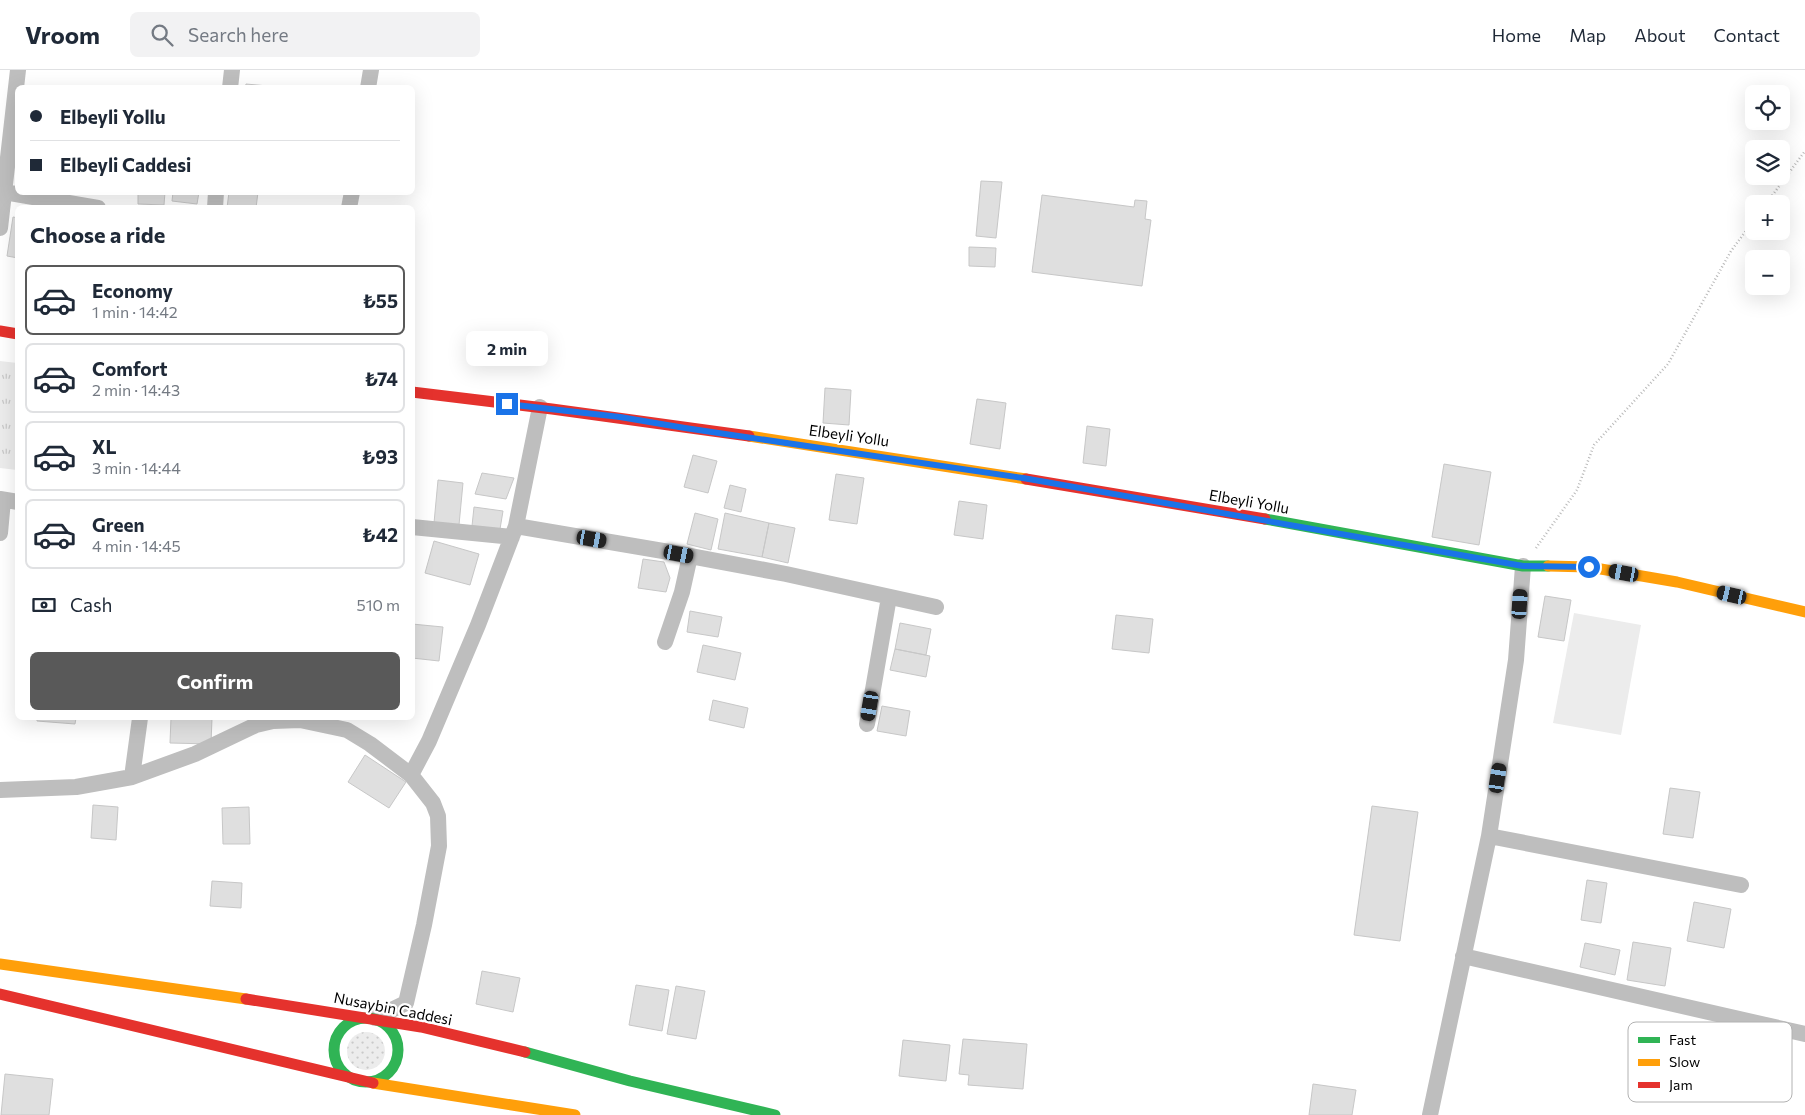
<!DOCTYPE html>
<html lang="en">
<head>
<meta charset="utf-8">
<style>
  :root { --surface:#fff; --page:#f2f2f3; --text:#1f2937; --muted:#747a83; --line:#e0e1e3; --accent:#595959 }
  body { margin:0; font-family:Commissioner,sans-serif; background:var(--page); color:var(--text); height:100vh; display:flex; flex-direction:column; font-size:19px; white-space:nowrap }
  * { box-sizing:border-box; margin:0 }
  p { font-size:16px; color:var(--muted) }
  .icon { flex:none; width:28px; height:28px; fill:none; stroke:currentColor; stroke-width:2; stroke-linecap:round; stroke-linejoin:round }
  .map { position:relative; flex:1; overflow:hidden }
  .side { position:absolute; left:15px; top:135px; width:400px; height:515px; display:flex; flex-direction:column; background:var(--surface); border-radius:8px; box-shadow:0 5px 20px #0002 }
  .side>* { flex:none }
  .banner { position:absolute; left:15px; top:15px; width:400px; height:110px; border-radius:8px; box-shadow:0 5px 20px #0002; display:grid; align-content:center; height:110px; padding:0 15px; background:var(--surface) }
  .buttons { position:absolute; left:1745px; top:15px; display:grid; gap:10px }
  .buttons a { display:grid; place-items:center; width:45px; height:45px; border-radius:8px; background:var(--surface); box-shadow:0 5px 20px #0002; font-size:25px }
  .end { position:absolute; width:22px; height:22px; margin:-11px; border:6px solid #1a73e8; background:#fff; box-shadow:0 0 0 2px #fff }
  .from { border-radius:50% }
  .bubble { position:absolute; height:35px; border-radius:8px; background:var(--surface); box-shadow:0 5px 20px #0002; font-size:16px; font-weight:700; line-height:35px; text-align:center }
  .car { position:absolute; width:15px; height:30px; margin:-15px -8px; border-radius:6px; box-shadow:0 0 4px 1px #0007; background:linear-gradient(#222 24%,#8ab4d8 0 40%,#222 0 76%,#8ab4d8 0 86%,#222 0) }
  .banner b { display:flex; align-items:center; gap:18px; height:48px; font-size:19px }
  .banner b+b { border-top:1px solid var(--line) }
  .banner i { width:12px; height:12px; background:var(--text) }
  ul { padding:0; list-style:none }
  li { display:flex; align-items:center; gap:15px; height:70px; margin:0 10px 8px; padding:0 5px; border:2px solid var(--line); border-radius:8px }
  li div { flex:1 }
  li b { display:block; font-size:19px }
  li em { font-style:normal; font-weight:700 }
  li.current { border-color:var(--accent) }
  li>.icon { width:45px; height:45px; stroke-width:1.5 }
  h2 { padding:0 15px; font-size:22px; line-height:60px }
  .pay { display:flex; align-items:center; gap:12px; height:55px; padding:0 15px; font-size:19px }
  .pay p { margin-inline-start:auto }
  .action { display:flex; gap:10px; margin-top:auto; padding:10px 15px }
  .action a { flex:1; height:58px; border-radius:8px; background:var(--accent); color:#fff; font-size:20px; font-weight:700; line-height:58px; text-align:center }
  header { display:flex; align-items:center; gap:30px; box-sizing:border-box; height:70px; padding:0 25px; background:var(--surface); border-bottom:1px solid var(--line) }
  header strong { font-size:24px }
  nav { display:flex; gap:28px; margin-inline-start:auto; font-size:18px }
  .search { width:350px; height:45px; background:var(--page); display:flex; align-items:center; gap:12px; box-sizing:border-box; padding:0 18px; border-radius:8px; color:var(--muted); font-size:19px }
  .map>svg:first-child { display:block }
</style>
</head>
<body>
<header>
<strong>Vroom</strong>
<div class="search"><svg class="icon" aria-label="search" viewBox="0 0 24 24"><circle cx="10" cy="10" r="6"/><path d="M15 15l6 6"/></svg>Search here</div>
<nav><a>Home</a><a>Map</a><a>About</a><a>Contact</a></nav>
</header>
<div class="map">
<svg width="1805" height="1045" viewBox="0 0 1805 1045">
  <defs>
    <pattern id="grass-dots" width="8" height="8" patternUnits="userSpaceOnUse" patternTransform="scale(1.25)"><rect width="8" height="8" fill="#ececec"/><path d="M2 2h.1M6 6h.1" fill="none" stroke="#c9c9c9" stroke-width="1.8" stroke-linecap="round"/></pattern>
    <pattern id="park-tufts" width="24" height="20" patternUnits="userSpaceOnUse" patternTransform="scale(1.25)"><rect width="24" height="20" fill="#ececec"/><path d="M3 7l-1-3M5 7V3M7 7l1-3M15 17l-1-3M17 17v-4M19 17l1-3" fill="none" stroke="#c9c9c9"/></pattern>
  </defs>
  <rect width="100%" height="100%" fill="#fff"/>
  <path fill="url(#grass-dots)" d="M347 981a19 19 0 1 1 38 0a19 19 0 1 1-38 0Z"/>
  <path fill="url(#park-tufts)" d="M0,291l17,2v107l-17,-2z"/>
  <path fill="#ececec" d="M1574,543l67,12 -20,110 -68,-12z"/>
  <path fill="#dfdfdf" stroke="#c7c7c7" d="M246,14l33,3 -1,1h-33z
    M981,111l21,1 -6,56 -20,-2z
    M138,122h27l-1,13 -26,-1z
    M173,122h26l-2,12 -25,-3z
    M229,122h29l-2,16h-29z
    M1042,125l92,12 1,-7 12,1 -2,18 6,1 -9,66 -110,-14z
    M13,147l5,1v40l-11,-2z
    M969,177l27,1 -1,19 -26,-1z
    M825,318l26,2 -2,35 -26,-2z
    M977,329l29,4 -6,46 -30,-5z
    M1087,356l23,3 -4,37 -23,-3z
    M693,385l24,6 -9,32 -24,-6z
    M1444,394l47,8 -12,73 -47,-8z
    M482,403l32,5 -8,21 -31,-5z
    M836,404l28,4 -7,46 -28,-4z
    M438,410l25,3 -4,42 -25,-2z
    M730,415l16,4 -5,23 -17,-4z
    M959,431l28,4 -4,34 -29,-4z
    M474,437l29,4 -3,18 -28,-3z
    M695,443l23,6 -7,31 -24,-6z
    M725,443l44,10 -7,34 -44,-8z
    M769,453l26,5 -7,35 -26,-6z
    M434,471l45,13 -9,31 -45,-12z
    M643,489l21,3 6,16 -4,14 -28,-4z
    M1545,526l26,4 -7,41 -26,-4z
    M690,541l32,6 -4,20 -31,-5z
    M1116,545l37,4 -4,34 -37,-4z
    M900,553l31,6 -5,26 -31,-6z
    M412,554l31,3 -4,34 -27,-3z
    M703,575l38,8 -6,27 -38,-8z
    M895,579l35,7 -4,21 -36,-7z
    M713,630l35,8 -4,20 -35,-8z
    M882,636l28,5 -4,25 -29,-5z
    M37,648h39l-1,6 -38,-3z
    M171,648h41l-1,26 -41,-1z
    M365,685l41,27 -17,26 -41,-26z
    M1670,718l30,4 -7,46 -30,-4z
    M93,735l25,2 -2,33 -25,-2z
    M1372,736l46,6 -18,129 -46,-6z
    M249,737l1,37h-27l-1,-36z
    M1587,810l20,3 -6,40 -20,-3z
    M212,811l30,2 -1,25 -31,-2z
    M1694,832l37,7 -7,39 -37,-7z
    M1633,872l38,6 -6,38 -38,-6z
    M1585,873l35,7 -5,25 -35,-8z
    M482,901l38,7 -7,34 -37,-8z
    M636,915l33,5 -7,41 -33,-6z
    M676,916l29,5 -9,48 -29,-5z
    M963,969l64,5 -4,45 -55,-4 1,-10 -10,-1z
    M903,970l47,5 -4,36 -47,-5z
    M5,1004l48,5 -4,36h-48z
    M1313,1014l43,6 -4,25h-43z"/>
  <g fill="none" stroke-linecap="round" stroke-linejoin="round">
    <path stroke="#b9b9b9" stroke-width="2.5" stroke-dasharray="1 2.5" stroke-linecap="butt" d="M1766,134l39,-53
      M1536,478l41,-58 17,-45 74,-81 63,-113 23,-31"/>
    <path stroke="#bebebe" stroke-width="16" d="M230,18l2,-18
      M368,18l3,-18
      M4,122l94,16
      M215,138l1,-16
      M349,138l3,-16
      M0,158l18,-158
      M0,429l18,3
      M516,456l153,26 117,22 150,33
      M412,457l100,10
      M0,463l3,-33
      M665,572l17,-50 8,-36
      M867,654l22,-127
      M411,705l18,-34 49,-116 38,-99 24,-119
      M132,707l8,-59
      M0,720l76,-3 56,-10 63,-23 61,-29 17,-4 27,-1 47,10 23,14 41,31 22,28 5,13 1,30 -15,79 -18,78 -31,15
      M1489,766l252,49
      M1463,886l342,78
      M1430,1045l59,-279 27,-176 7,-94"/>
    <path stroke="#30b455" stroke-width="11" d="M1265,449l258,47h25
      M334 980a32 32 0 1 1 64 0a32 32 0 1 1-64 0Z
      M525,982l105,29 145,34"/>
    <path stroke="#ff9f0a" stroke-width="11" d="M749,366l277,43
      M1548,496l41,1 88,15 128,30
      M0,894l246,35
      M373,1013l202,32"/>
    <path stroke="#e5322d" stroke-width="11" d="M0,261l18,3
      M412,322l140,17 197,27
      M1026,409l239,40
      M0,924l373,89
      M246,929l175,28 104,25"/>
  </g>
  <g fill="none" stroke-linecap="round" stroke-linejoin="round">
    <path stroke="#1a73e8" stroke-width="6" d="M507,334l113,13 65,11 338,50 500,88 66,1"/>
  </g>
  <g text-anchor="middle" stroke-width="4.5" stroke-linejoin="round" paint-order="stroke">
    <g font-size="15" fill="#000" stroke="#fff">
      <text transform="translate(849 366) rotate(8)" y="5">Elbeyli Yollu</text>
      <text transform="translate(1249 432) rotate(10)" y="5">Elbeyli Yollu</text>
      <text transform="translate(393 939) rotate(11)" y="5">Nusaybin Caddesi</text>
    </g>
  </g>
  <rect x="1628" y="952" width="164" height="80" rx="8" fill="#fff" stroke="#b2b2b2" stroke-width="1"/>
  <rect x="1638" y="967" width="22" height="6" fill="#30b455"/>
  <rect x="1638" y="989" width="22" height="7" fill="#ff9f0a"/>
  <rect x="1638" y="1012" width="22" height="6" fill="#e5322d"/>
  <g font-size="14" fill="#000">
    <text x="1669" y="975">Fast</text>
    <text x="1669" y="997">Slow</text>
    <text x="1669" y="1020">Jam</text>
  </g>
</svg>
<div class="buttons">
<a><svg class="icon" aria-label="locate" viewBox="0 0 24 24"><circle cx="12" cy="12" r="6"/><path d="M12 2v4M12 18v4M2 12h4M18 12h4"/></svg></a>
<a><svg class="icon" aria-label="layers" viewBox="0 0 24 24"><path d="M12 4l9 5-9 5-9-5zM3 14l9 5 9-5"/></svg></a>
<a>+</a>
<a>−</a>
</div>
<i class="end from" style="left:1589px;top:497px"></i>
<i class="end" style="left:507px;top:334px"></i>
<div class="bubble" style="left:466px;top:261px;width:82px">2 min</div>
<i class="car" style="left:592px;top:469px;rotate:100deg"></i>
<i class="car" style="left:679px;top:484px;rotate:101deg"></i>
<i class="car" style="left:1624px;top:503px;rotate:280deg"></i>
<i class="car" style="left:1732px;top:525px;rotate:283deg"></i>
<i class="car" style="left:1520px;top:534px;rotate:4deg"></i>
<i class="car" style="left:870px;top:636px;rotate:190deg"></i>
<i class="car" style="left:1498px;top:708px;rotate:9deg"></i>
<div class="banner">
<b><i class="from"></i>Elbeyli Yollu</b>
<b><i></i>Elbeyli Caddesi</b>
</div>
<section class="side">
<h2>Choose a ride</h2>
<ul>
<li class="current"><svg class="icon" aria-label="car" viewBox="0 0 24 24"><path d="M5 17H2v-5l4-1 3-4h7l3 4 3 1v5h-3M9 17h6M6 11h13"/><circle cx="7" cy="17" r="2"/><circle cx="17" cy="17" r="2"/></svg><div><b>Economy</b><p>1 min · 14:42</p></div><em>₺55</em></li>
<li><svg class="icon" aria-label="car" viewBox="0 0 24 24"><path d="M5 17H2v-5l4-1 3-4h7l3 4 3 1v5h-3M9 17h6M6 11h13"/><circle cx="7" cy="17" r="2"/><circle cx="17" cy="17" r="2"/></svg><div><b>Comfort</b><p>2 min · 14:43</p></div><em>₺74</em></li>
<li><svg class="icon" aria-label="car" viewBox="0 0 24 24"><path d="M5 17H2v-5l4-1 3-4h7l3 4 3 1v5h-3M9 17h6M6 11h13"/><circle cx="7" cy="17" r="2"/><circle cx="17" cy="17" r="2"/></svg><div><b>XL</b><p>3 min · 14:44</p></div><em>₺93</em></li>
<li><svg class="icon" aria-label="car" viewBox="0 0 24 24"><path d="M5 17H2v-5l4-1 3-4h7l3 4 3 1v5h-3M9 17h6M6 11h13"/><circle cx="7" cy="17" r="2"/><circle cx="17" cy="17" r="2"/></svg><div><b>Green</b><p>4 min · 14:45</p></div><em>₺42</em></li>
</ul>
<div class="pay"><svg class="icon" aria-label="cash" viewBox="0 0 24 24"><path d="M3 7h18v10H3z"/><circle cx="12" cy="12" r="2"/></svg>Cash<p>510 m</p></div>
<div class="action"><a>Confirm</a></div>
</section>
</div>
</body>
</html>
